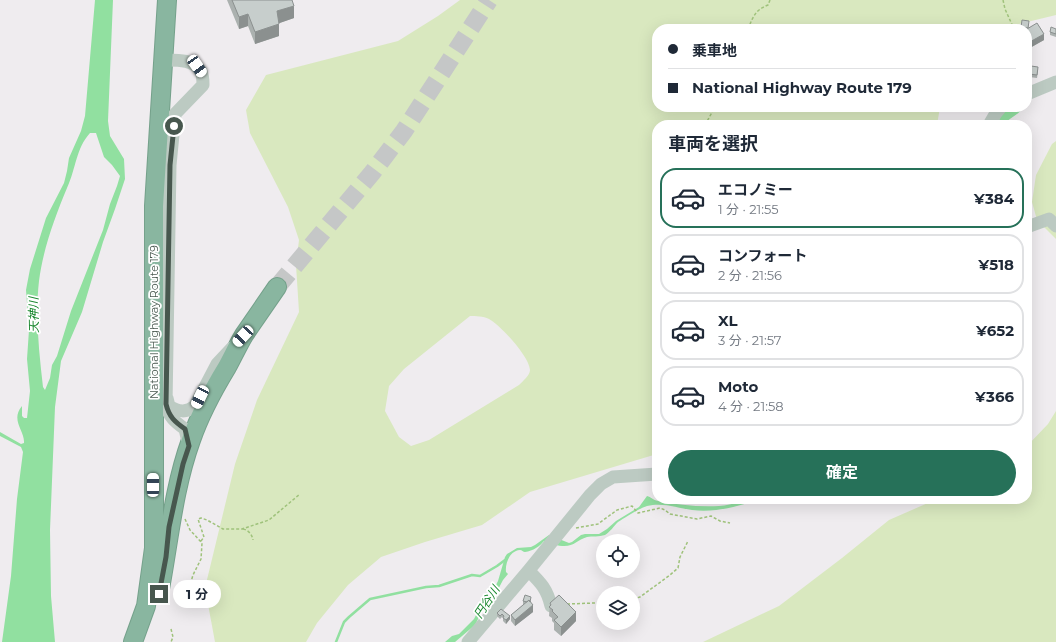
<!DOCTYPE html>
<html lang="ja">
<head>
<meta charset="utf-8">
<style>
  :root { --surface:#fff; --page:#f2f2f3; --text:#1f2937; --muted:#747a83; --line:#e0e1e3; --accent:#267159 }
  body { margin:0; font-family:Montserrat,"Noto Sans JP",sans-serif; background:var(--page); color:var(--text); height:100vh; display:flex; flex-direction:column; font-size:15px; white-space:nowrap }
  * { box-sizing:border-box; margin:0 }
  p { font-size:13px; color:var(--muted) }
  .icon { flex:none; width:22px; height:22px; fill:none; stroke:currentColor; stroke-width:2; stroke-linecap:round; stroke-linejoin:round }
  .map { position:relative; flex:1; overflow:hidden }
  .details { position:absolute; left:652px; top:120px; width:380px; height:384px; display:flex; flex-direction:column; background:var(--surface); border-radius:16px; box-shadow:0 4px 16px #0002 }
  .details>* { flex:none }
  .hud { position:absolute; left:652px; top:24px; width:380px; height:88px; border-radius:16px; box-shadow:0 4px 16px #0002; display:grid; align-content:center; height:88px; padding:0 16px; background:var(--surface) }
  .fabs { position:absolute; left:596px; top:534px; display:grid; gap:8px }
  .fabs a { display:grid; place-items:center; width:44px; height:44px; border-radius:50%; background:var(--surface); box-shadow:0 4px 16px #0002; font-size:20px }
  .end { position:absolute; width:18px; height:18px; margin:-9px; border:5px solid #47574e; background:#fff; box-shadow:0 0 0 2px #fff }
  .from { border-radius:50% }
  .bubble { position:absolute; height:28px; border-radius:14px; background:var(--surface); box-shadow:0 4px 16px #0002; font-size:13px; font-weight:700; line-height:28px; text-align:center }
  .car { position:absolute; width:12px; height:24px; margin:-12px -6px; border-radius:5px; box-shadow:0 0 3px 1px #0007; background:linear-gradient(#fff 24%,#345 0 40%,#fff 0 76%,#345 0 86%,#fff 0) }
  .hud b { display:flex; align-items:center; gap:14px; height:38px; font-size:15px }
  .hud b+b { border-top:1px solid var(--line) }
  .hud i { width:10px; height:10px; background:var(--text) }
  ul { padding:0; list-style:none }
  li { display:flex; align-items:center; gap:12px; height:60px; margin:0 8px 6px; padding:0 8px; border:2px solid var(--line); border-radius:16px }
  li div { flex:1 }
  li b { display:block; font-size:15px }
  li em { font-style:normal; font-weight:700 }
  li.active { border-color:var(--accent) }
  li>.icon { width:36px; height:36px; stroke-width:1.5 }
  h2 { padding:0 16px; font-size:18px; line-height:48px }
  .action { display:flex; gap:8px; margin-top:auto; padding:8px 16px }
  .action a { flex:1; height:46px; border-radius:24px; background:var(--accent); color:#fff; font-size:16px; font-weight:700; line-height:46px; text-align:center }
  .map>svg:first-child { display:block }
</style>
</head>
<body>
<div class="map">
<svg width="1056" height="642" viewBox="0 0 1056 642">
  <rect width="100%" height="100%" fill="#efecef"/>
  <path fill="#d9e8bf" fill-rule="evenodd" d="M460,0h596v15l-57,14h-342v78h283l-3,18h-280v329l-127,38 -48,33 -57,17 -44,15 -33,28 -31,38 -11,19h-91l-10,-54 30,-124 22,-64 42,-88 -3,-47 3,-25 -11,-33 -38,-74 -4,-23 20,-35 132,-34 40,-25zM470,316c6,0 13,0 19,3 11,6 40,37 41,51 0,5 -7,11 -11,15l-90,55 -18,6 -12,-9 -14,-26 4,-25 15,-17z
    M1056,141v98l-19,-19 -5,-18 4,-27 16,-31z
    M1056,411v231h-353l76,-36 63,-48 47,-38 48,-21h90v-53l21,-22z"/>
  <path fill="#91e0a0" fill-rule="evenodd" d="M95,0h18l-5,121 2,15 14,23 1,20 -10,30 -12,33 -21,70 -21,49 -6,46 -5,123 1,66 4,46h-53l9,-66 6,-77 6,-47 -2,-5 -21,-11v-4l21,12 3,-1c1,-12 -14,-23 -2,-37v10l2,2h3l3,-27 -3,-32 2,-29 -3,-40 4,-21 16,-51 18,-35 3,-12 2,-13 12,-27 4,-15zM90,133h6l8,24 8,8 8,11 -3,10 -7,18 -7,26 -32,81 -14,45 -5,9 -2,13 -5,12 -2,-3c-4,-35 -8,-71 -4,-106 4,-32 16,-64 28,-93 9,-19 9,-40 23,-55z
    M647,496c4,1 6,4 11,5 19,4 41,6 61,5 14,-1 28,-7 42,-7 -22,7 -45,14 -69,11 -15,-2 -29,-8 -45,-4 -7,2 -23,12 -29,16 -4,4 -8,10 -13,13 -6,2 -13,1 -18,2 -10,3 -13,10 -25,9 -7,0 -11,-5 -18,-5 -4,5 -11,10 -19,11 -2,0 -3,-2 -5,-2 -11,1 -15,14 -14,22l2,2 -5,6 -10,19 -11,12 -7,14 -20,17h-10l7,-6 7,-2 15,-15 5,-10 15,-20 4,-8 7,-24 2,-3 10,-6 14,-1 4,-2 14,-10 20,8 3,-1 9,-7 4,-1h14l8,-5 9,-8 23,-14z"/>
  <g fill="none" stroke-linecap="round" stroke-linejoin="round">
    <path stroke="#91e0a0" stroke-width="2.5" d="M336,642l8,-20 5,-5 21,-18 56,-12 13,-1 33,-11 8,1 17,-10 8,-6"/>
    <path stroke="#91e0a0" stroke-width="15" d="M996,125l4,-8 14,-10"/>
    <path stroke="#c5c7c7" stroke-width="18" stroke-dasharray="18 9" stroke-linecap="butt" d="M277,287l95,-114 32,-42 85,-131"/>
    <defs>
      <path id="highway" d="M159,594c10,-52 14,-104 32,-154 9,-26 22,-50 36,-73 6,-11 11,-22 17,-32 11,-16 22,-32 33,-48
        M133,642l13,-36 8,-58v-342l13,-206"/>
    </defs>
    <use href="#highway" stroke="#75a18b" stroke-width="20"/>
    <path stroke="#9fc27b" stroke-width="1.5" stroke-dasharray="3 2" stroke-linecap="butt" d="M1003,0l2,9 9,20
      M748,29c5,-12 7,-19 20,-24l2,-5
      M705,125l10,-18
      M185,519l5,11 12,13 -1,16 -8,16 -2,7 1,12
      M576,528l22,-4 19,-14 15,-4 6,7 22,-5 5,2 5,4 27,5 14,-3 9,5 10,2
      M243,529c5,1 9,5 10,11
      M201,541l3,-4 -6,-18 3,-1 6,2 16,9h19l27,-9 31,-26
      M633,599l7,-2 30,-22 8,-7 2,-11 8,-16
      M567,604l28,-1 8,2
      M171,629l2,8 -2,5"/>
    <path stroke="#bccac2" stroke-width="13" d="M163,60c13,0 32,-1 38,12 2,4 2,9 2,13l-28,29 -5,51 -4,240c3,12 9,17 19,24l4,17
      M1027,94l29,-12
      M989,125l7,-12 5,-6
      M1027,227l22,-8 7,7
      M167,398l2,8c10,6 17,7 26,0l22,-42 15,-16
      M529,571c12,12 18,18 22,35
      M468,642l61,-72 61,-75 11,-11 12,-7 44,-3"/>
    <use href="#highway" stroke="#89b6a0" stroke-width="18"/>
  </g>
  <path fill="#abb1af" d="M227,0h65l2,18 -15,5v13l-24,8 -7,-18 -9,3z
    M1029,25l-1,4 16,11 -16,9 -1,-2v-18h-6v-2z
    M1056,29v8l-6,-2v-3z
    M1038,71l-1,7 -8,-1v-3z
    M523,601h8v2l2,9 -18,14 -4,-5v-6l13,-11h-1z
    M550,603l26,18 -15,15 -7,-6v-7l-2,-2v-3l-3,-2z
    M501,609l9,10 -4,5 -3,-3v-3l-1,-1 -2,2 -3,-3v-3z"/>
  <path fill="#8b908f" d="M294,6v12l-17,6v-13z
    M248,14v12l-9,3v-12z
    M279,24v12l-24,8v-12z
    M1044,34v6l-16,9v-6z
    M533,605v7l-18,14v-6z
    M576,612v9l-15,15v-9z
    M510,616v3l-4,5v-4z"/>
  <path fill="#c7cecc" stroke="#8b908f" d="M232,0h60l2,6 -17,5 2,13 -24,8 -7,-18 -9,3z
    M1022,20l7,1 -1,7 -7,-1z
    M1037,23l7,11 -16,9 -1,-2v-12z
    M1051,27l5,2v5l-6,-2z
    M1031,66l7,1 -1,8 -8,-1z
    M525,595l6,2 -1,5 -1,-2 -2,2 -4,-1z
    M559,595l17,17 -15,15 -7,-7 4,-3 -6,-6 1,-1 -4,-3 2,-2 -1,-2z
    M529,600l4,5 -18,15 -4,-5z
    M501,609l9,7 -4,4 -3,-2 1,-2 -2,-2 -2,2 -3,-3z"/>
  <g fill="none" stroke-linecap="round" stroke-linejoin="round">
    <path stroke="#47574e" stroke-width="5" d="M159,594l7,-37 3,-30 14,-63 6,-18 -4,-17c-10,-7 -16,-12 -19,-25l4,-239 4,-39"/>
  </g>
  <g text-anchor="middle" stroke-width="3.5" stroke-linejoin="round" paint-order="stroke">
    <g font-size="11" fill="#47574e" stroke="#fff">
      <text transform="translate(154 322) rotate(-90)" y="4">National Highway Route 179</text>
    </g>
    <g font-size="12" font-style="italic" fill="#1b8830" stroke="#fff">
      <text transform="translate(34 315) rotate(-91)" y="4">天神川</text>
      <text transform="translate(487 602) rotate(-57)" y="4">円谷川</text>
    </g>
  </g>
</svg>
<div class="fabs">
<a><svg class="icon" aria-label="locate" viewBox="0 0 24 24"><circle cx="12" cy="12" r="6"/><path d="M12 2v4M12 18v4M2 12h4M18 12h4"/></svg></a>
<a><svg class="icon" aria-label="layers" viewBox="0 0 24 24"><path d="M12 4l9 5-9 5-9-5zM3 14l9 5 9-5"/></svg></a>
</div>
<i class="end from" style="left:174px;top:126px"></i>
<i class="end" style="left:159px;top:594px"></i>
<div class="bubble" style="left:173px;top:580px;width:48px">1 分</div>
<i class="car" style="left:197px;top:66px;rotate:145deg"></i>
<i class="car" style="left:243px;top:336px;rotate:223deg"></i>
<i class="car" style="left:200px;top:397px;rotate:206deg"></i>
<i class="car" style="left:153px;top:485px;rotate:0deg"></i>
<div class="hud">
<b><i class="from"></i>乗車地</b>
<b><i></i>National Highway Route 179</b>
</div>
<section class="details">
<h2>車両を選択</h2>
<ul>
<li class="active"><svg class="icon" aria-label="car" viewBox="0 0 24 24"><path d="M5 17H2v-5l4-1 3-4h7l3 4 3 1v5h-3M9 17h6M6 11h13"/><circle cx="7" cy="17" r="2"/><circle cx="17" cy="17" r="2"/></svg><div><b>エコノミー</b><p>1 分 · 21:55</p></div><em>¥384</em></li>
<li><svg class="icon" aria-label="car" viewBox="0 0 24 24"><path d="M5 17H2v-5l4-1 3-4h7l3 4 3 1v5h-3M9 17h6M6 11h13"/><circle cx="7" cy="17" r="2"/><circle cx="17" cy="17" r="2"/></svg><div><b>コンフォート</b><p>2 分 · 21:56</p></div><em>¥518</em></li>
<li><svg class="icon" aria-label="car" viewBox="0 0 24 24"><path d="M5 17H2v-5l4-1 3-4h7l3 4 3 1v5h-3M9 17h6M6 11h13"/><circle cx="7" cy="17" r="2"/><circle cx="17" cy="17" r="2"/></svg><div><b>XL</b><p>3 分 · 21:57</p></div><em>¥652</em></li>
<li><svg class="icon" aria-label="car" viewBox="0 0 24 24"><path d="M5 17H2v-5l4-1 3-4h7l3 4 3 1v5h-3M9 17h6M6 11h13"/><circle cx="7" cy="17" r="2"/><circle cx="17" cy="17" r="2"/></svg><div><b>Moto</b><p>4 分 · 21:58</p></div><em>¥366</em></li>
</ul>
<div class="action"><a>確定</a></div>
</section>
</div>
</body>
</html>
